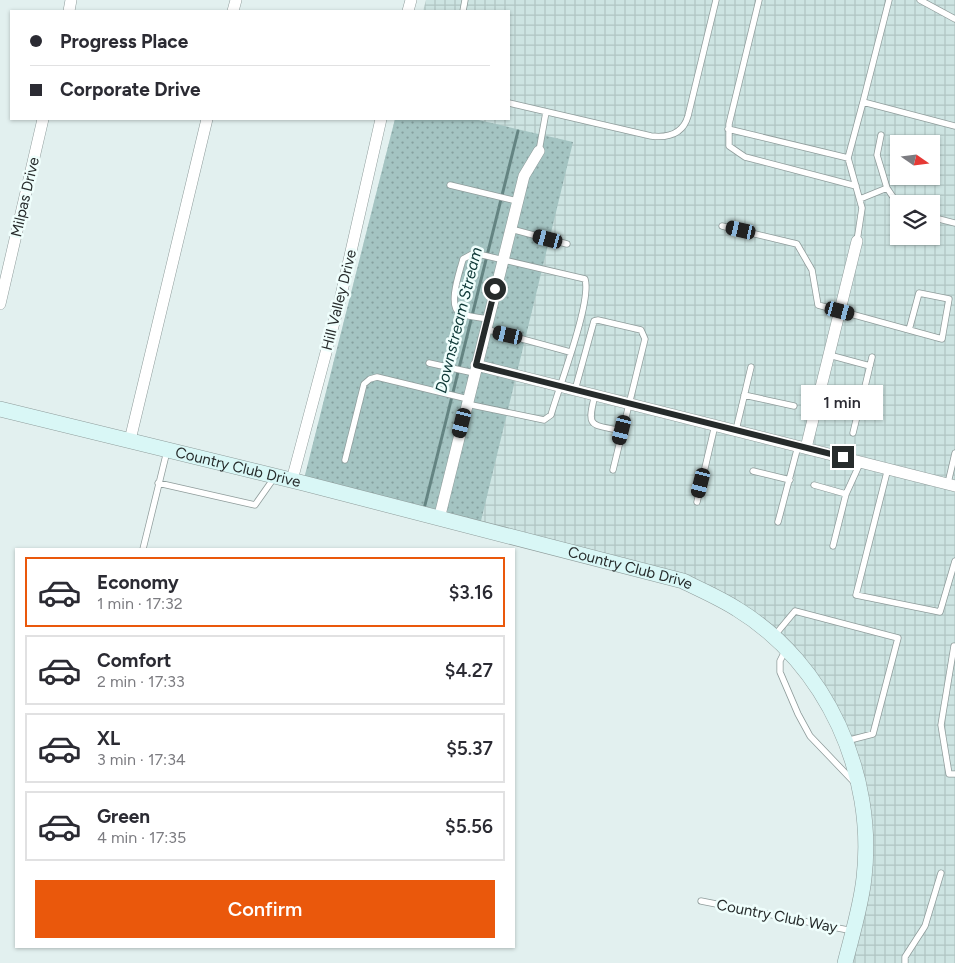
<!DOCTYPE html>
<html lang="en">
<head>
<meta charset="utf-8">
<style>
  :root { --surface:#fff; --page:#f2f2f3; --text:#2b2b33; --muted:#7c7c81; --line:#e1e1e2; --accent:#ea580c }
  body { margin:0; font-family:Figtree,sans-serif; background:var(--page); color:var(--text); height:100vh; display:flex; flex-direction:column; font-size:19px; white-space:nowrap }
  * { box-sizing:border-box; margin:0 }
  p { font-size:16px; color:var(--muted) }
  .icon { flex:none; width:28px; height:28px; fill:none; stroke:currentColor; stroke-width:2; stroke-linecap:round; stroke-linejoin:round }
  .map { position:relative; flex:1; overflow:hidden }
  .sheet { position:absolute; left:15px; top:548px; width:500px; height:400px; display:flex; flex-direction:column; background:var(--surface); border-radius:0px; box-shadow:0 1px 4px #0004 }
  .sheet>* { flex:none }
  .banner { position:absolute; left:10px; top:10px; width:500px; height:110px; border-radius:0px; box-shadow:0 1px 4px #0004; display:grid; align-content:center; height:110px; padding:0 20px; background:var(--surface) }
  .needle { width:32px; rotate:104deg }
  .buttons { position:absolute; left:890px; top:135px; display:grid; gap:10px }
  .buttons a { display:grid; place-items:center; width:50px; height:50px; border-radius:0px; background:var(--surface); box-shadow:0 1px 4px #0004; font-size:25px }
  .end { position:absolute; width:22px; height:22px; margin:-11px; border:6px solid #262b2b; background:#fff; box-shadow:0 0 0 2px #fff }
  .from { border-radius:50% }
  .bubble { position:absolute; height:35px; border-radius:0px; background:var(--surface); box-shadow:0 1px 4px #0004; font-size:16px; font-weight:600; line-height:35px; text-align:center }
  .car { position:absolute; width:15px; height:30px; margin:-15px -8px; border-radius:6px; box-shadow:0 0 4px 1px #0007; background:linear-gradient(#222 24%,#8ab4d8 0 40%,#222 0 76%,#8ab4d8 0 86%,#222 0) }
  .banner b { display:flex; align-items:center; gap:18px; height:48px; font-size:19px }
  .banner b+b { border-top:1px solid var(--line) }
  .banner i { width:12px; height:12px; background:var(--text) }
  ul { padding:9px 0 0; list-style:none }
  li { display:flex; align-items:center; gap:15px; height:70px; margin:0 10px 8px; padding:0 10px; border:2px solid var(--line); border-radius:0px }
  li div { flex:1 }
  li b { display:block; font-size:19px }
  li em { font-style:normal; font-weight:600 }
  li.active { border-color:var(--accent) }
  li>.icon { width:45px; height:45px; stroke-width:1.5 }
  .cta { display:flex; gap:10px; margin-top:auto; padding:10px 20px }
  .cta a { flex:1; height:58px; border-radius:0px; background:var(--accent); color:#fff; font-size:20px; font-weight:600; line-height:58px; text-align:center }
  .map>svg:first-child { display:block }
</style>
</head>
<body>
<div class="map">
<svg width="955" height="963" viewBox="0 0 955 963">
  <defs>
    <pattern id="industrial-grid" width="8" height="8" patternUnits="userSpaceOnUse" patternTransform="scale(1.25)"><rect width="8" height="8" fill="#cde4e2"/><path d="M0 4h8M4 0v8" fill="none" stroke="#b0c4c2"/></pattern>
    <pattern id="grass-dots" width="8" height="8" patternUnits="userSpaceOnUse" patternTransform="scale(1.25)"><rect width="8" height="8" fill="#a4c4c2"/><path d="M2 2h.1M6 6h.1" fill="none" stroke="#859f9e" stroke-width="1.8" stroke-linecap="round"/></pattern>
  </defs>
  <rect width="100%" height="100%" fill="#e2f0ef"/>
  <path fill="url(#industrial-grid)" fill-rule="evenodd" d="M426,0h529v963h-110l15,-61v-118l-58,-117 -83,-69 -416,-114 92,-365h114v-108h-86zM899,144h32v32h-32zM899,204h32v32h-32z"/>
  <path fill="url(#grass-dots)" d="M395,119h79l99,23 -94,387 -176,-46z"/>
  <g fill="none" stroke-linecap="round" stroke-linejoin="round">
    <path stroke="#648482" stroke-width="3" d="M424,509l94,-378"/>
    <defs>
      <path id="lane" d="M759,0l-30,124v22l16,11 111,29
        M920,0l35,19
        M463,11l2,-11
        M863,102l26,-102
        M509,103l142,33c17,2 32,-2 37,-20l28,-116
        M728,129l120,29
        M539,151l7,-39
        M450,185l67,16
        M887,188l12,18
        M860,199l27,-11 -10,-33 4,-20
        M931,217l24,6
        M722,226l75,18 15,26 6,35 124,34 7,-40 -30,-6 -10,37
        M511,229l56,15
        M857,241l5,-33 -14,-50 15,-56 92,24
        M485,329l85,23
        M829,355l41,11
        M429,363l45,10
        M575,390l19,-69 4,-1 43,10 4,9 -32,131
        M595,395c-9,34 -4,29 27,36
        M744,395l50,11
        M863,395l9,-38
        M467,404l77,16 7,-5c8,-28 41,-114 34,-136l-111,-26 -11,6c-3,12 -16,47 -3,54 7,4 19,4 28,6
        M736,430l15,-63
        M853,433l6,-25
        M345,460l19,-76 6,-5 7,-2 91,22
        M888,468l-32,127 84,17 15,-51
        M753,471l37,9
        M158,483l97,22 19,-27
        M948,483l7,-30
        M814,485l32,9
        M697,502l18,-77
        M778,522l20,-76
        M833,546l13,-52 15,-33
        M143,549l24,-98
        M775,635l20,-24 103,27 -25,96 -27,7
        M954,646l-13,79 8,49h6
        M785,651l-5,10v11l18,42 12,22 43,45
        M701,901l152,30
        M905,963v-6l20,-31 16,-53"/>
      <path id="street" d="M69,11l2,-11
        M233,11l3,-11
        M408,11l3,-11
        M0,304l43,-185
        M476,365l479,121
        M130,440l77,-321
        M806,448l51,-207
        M292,480l48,-180 41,-181
        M439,519l85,-343 15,-25"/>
      <g id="secondary">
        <path id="s1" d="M0,409l303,74 380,98c18,9 37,17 54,28 90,55 139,166 127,269 -3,28 -12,57 -19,85"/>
      </g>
    </defs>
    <use href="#lane" stroke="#8f9c9b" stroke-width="7"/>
    <use href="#street" stroke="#8f9c9b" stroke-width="12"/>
    <use href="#secondary" stroke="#8f9c9b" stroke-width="16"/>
    <use href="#lane" stroke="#fff" stroke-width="5.5"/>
    <use href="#street" stroke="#fff" stroke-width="11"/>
    <use href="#secondary" stroke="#d9f7f6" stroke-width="15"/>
  </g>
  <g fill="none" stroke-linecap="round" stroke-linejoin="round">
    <path stroke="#262b2b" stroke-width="6" d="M495,289l-19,76 367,92"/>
  </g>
  <g text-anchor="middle" stroke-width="5" stroke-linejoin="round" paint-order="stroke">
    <g font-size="15" fill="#262b2b" stroke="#effefc">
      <text transform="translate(25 197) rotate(-77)" y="5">Milpas Drive</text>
      <text transform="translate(339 300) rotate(-76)" y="5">Hill Valley Drive</text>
      <text dy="5" stroke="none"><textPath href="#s1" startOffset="245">Country Club Drive</textPath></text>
      <text dy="5" stroke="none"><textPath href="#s1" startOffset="650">Country Club Drive</textPath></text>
      <text transform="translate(777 916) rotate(11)" y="5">Country Club Way</text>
    </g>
    <g font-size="16" font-style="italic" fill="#0b3634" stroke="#effefc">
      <text transform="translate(458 320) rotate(-76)" y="6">Downstream Stream</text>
    </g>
  </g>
</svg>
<div class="buttons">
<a><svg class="needle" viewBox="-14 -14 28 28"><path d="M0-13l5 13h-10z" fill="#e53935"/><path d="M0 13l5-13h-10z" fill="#7c7c81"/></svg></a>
<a><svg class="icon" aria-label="layers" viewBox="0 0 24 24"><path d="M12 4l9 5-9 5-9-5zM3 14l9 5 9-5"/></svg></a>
</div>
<i class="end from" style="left:495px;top:289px"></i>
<i class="end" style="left:843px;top:457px"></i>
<div class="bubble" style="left:801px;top:385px;width:82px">1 min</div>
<i class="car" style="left:741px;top:230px;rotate:283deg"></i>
<i class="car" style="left:548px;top:239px;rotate:285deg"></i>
<i class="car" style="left:840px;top:311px;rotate:105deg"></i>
<i class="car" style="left:508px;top:335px;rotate:283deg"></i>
<i class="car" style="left:462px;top:423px;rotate:194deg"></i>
<i class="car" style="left:622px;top:430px;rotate:194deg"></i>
<i class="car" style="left:701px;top:483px;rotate:194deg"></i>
<div class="banner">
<b><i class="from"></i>Progress Place</b>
<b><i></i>Corporate Drive</b>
</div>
<section class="sheet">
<ul>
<li class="active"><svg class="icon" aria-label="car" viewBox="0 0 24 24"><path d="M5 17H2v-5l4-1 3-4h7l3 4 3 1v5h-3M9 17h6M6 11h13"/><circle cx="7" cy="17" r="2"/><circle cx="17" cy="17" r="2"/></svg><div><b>Economy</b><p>1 min · 17:32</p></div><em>$3.16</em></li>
<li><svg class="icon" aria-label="car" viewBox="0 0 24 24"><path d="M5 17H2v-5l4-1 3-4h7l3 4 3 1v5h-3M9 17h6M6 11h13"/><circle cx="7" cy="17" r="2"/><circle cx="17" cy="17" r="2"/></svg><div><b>Comfort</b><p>2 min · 17:33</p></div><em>$4.27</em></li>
<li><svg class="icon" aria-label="car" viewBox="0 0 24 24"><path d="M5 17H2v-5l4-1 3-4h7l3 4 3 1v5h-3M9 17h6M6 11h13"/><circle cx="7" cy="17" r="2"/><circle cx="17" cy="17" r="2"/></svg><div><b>XL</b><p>3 min · 17:34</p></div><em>$5.37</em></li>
<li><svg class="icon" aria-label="car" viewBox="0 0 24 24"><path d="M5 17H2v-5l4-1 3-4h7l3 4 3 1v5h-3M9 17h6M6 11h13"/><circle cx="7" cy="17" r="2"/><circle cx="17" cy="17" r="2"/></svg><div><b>Green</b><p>4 min · 17:35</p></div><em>$5.56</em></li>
</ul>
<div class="cta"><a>Confirm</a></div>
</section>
</div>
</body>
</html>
